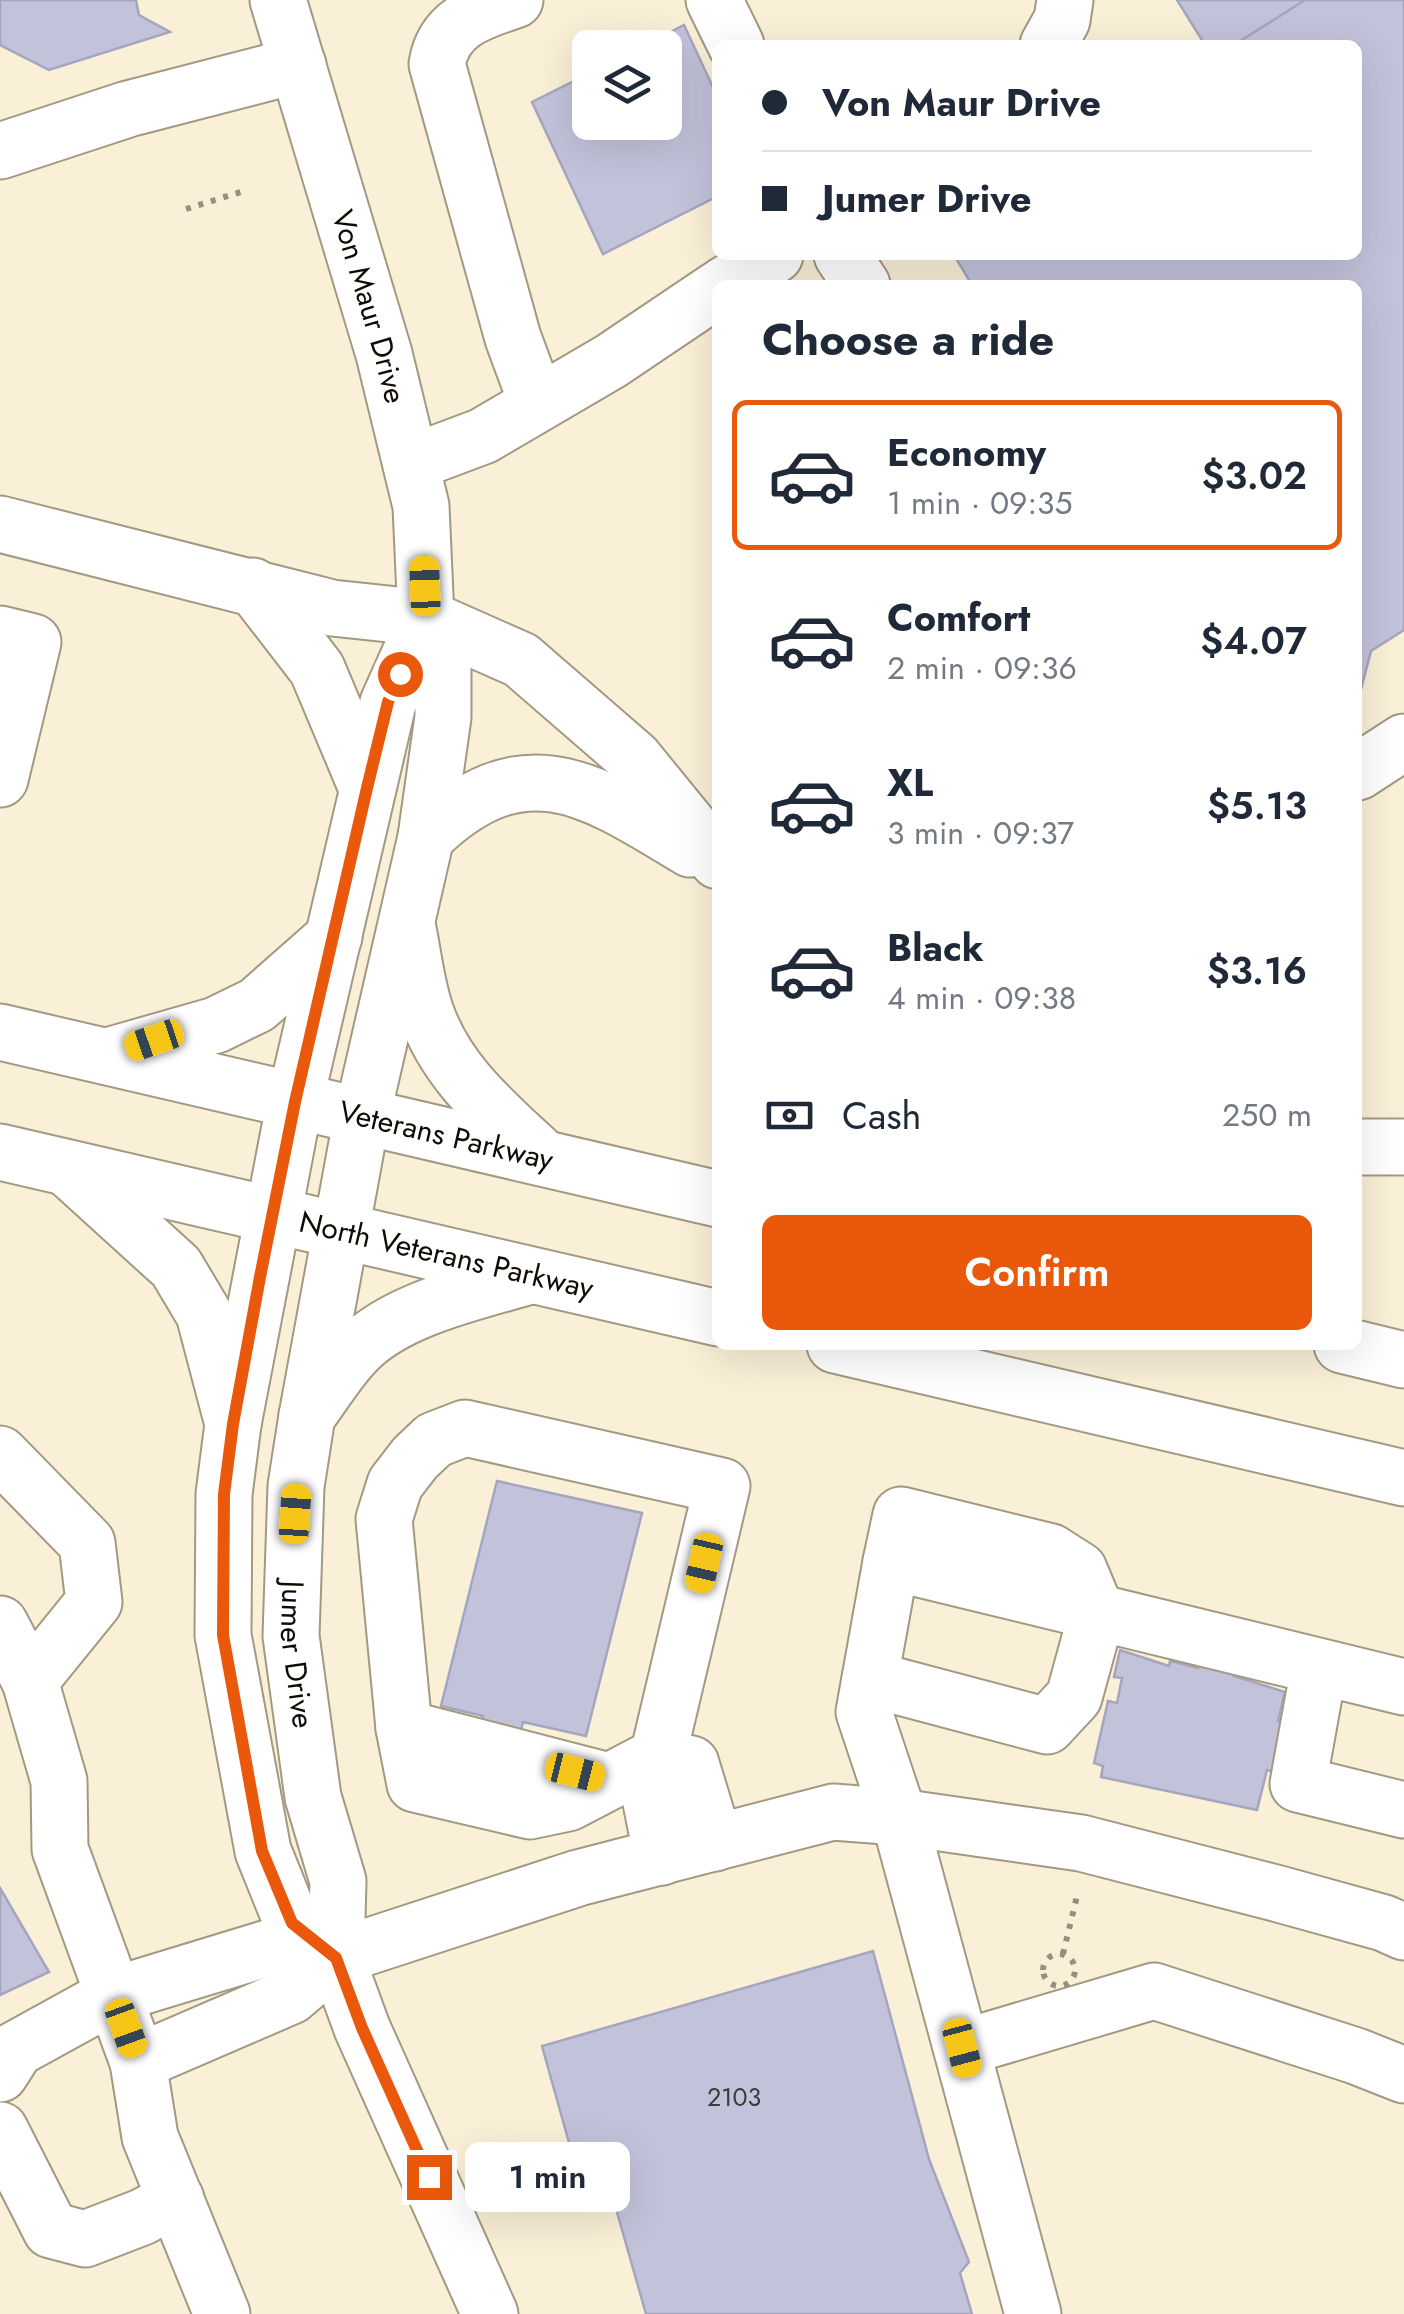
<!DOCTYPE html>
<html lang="en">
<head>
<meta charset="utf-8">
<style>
  :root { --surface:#fff; --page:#f2f2f3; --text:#1f2937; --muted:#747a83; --line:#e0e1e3; --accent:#ea580c }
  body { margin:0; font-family:Jost,sans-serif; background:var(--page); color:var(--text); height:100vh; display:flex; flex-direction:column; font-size:38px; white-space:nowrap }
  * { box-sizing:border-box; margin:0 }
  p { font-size:32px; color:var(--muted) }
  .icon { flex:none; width:55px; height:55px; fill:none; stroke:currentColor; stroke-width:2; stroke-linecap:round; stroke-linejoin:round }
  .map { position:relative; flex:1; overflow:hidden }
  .panel { position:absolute; left:712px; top:280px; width:650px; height:1070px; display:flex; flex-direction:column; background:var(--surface); border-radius:15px; box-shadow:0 10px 40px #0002 }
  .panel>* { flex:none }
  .banner { position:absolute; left:712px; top:40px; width:650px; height:220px; border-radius:15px; box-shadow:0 10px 40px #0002; display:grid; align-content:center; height:220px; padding:0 50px; background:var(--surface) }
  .fabs { position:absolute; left:572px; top:30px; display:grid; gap:20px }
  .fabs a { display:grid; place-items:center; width:110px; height:110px; border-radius:15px; background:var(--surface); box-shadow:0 10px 40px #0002; font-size:50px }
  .end { position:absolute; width:45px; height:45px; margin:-22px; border:12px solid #ea580c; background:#fff; box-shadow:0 0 0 5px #fff }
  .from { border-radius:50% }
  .bubble { position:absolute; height:70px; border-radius:15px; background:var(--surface); box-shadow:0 10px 40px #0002; font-size:32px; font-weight:600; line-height:70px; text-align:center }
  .car { position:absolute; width:30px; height:60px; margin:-30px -15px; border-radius:12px; box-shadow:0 0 8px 2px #0007; background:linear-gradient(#f5c518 24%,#345 0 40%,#f5c518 0 76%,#345 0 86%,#f5c518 0) }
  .banner b { display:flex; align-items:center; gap:35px; height:95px; font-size:38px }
  .banner b+b { border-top:2px solid var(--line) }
  .banner i { width:25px; height:25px; background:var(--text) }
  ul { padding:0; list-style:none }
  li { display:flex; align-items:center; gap:30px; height:150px; margin:0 20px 15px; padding:0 30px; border:5px solid transparent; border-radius:15px }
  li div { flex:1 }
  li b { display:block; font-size:38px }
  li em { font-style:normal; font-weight:600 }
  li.current { border-color:var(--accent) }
  li>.icon { width:90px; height:90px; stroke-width:1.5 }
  h2 { padding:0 50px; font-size:45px; line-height:120px }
  .pay { display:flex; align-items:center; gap:25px; height:110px; padding:0 50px; font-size:38px }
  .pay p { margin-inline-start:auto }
  .cta { display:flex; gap:20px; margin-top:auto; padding:20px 50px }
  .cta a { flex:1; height:115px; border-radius:15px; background:var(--accent); color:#fff; font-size:40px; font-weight:600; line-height:115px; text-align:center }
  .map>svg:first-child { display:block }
</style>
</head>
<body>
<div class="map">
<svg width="1404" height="2314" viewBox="0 0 1404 2314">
  <rect width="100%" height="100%" fill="#faf0d7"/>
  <path fill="#c2c2db" stroke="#a5a5bd" stroke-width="2.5" d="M0,0h136l3,15 31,17 -121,38 -49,-25z
    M1177,0h128l-71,45h-29z
    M1305,0h99v630l-33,21 -13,50v-416h-386l-18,-30h404v-210h-124z
    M684,25l34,73v98l-115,58 -71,-152 58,-29v49h75v-74h-25z
    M497,1481l145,32 -56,223 -63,-14 -16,67 -40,-10 16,-63 -42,-10z
    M1120,1650l49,16 1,-5 28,7 1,-4 36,9 -1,3 51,16 -7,29 5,2 -11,48 -5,-1 -10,40 -156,-33 2,-11 -9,-3 14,-62 9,2 5,-25 -8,-1z
    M0,1888l49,84 -49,23z
    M873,1951l56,208 40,103 -9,11 12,41h-326l-47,-165 -26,8 -31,-111z"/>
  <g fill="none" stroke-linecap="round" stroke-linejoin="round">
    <defs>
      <g id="minor">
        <path id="s1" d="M278,0l106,354 37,152 5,112 17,52v47l-17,120 -64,279 -55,300 -11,70 -5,150 22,161 25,84 -2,76 26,71 128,286"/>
        <path d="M515,0c-36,12 -71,22 -78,64l76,274 24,65"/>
        <path d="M714,0l22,45"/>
        <path d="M1048,45l14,-25 3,-20"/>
        <path d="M0,151l128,-42 170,-44"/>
        <path d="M842,255l20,30"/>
        <path d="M724,285l51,-30"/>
        <path d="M411,463l72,-27 128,-75 107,-72"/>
        <path d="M0,524l332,84 94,10 95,42 113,98 84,103"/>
        <path d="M253,586l64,83 50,119"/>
        <path d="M0,634l33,8 -33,137"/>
        <path d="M1358,772l46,-30"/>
        <path d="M426,837c98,-95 165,-48 264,12"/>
        <path d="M1358,1147h46"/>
        <path d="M465,1428l257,58 -64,270 -90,47 -38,8 -115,-27 -11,-56 -20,-209 11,-35 20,-26 19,-18z"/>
        <path d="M0,1454l87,89 7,59 -64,79 29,100 1,68 78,213 12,75 72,177"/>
        <path d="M0,1624l30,57"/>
        <path d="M1319,1668l-21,116 106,26"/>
        <path d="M870,1679l177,47 27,-29 23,-84 -18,-43 -28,-18 -150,-37 -10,47"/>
        <path d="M404,1728l205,53"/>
        <path d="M662,1857l-15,-75 11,-26 33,8 24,79"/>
        <path d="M336,1957l-44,-34 -29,-72 -40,-216 1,-141 9,-70 62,-323 93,-398 38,-85"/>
        <path d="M962,2048l192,-57 202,65 48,19"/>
        <path d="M138,2062l153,-66 45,-39 242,-79 255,-66 66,5 182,26 198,51 105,29 20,9"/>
        <path d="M0,2074l16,-25 98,-54 154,-47 68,9"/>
        <path d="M0,2130l51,100 34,9 57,-22 34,-18"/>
        <path d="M1033,2314l-134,-497 -35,-105 27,-150 513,125"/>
      </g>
      <g id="highway">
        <path d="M407,924c6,28 9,59 18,86 20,62 70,103 116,146"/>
        <path id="s2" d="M0,1032l718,167"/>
        <path d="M111,1055l105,-30 41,-20 77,-68"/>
        <path id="s3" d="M0,1152l718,166"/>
        <path d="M67,1168l109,99 28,47 29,110"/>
        <path d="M835,1345l569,133"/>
        <path d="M1342,1345l62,15"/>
        <path d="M307,1416c17,-22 32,-49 52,-68 41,-40 117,-56 171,-72"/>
      </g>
    </defs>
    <use href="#minor" stroke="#a39982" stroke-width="59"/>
    <use href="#highway" stroke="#a39982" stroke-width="59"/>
    <path stroke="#97907e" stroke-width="6" stroke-dasharray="5 8" stroke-linecap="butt" d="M186,209l58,-18
      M1063,1954l15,-62
      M1043 1970a16 16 0 1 1 32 0a16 16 0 1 1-32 0Z"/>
    <use href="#minor" stroke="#fff" stroke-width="55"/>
    <use href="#highway" stroke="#fff" stroke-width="55"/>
  </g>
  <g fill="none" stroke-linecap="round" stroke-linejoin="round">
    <path stroke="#ea580c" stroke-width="12" d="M400,674l-12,28 -21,86 -72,314 -35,175 -27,147 -9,70 -1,141 39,216 30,72 44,35 26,70 67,149"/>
  </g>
  <g text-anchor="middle" stroke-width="8" stroke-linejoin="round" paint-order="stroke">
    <g font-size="25" fill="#3c3a3a">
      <text x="734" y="2106">2103</text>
    </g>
    <g font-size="30" fill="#100c05" stroke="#fff">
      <text dy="10" stroke="none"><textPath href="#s1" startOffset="320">Von Maur Drive</textPath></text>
      <text dy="10" stroke="none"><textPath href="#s2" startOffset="458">Veterans Parkway</textPath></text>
      <text dy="10" stroke="none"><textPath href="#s3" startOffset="458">North Veterans Parkway</textPath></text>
      <text dy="10" stroke="none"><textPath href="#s1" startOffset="1692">Jumer Drive</textPath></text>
    </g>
  </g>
</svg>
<div class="fabs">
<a><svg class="icon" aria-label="layers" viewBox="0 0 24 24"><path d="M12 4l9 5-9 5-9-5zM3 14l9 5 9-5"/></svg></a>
</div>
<i class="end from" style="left:400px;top:674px"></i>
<i class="end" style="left:429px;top:2177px"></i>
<div class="bubble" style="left:465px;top:2142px;width:165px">1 min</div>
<i class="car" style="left:425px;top:586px;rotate:358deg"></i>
<i class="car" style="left:154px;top:1040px;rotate:251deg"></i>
<i class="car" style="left:295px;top:1514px;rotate:4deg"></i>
<i class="car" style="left:704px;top:1563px;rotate:193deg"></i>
<i class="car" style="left:575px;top:1772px;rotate:104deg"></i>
<i class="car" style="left:126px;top:2028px;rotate:160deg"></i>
<i class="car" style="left:962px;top:2048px;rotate:165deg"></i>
<div class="banner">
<b><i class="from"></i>Von Maur Drive</b>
<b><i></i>Jumer Drive</b>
</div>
<section class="panel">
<h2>Choose a ride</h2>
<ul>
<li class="current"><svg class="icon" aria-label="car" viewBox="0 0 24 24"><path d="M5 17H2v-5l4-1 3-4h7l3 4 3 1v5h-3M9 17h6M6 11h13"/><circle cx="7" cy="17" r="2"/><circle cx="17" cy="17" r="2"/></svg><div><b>Economy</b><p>1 min · 09:35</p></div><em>$3.02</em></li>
<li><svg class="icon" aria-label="car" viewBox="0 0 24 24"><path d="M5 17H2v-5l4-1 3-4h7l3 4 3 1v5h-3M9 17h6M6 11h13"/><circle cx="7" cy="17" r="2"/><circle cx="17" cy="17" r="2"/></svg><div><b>Comfort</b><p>2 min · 09:36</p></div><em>$4.07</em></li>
<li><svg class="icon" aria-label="car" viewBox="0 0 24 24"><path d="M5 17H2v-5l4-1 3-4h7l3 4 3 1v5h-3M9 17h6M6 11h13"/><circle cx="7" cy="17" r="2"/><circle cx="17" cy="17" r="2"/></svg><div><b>XL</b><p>3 min · 09:37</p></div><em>$5.13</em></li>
<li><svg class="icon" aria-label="car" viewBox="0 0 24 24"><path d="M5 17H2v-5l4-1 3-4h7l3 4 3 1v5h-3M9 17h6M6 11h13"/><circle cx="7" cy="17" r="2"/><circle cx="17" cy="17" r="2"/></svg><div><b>Black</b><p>4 min · 09:38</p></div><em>$3.16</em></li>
</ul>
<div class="pay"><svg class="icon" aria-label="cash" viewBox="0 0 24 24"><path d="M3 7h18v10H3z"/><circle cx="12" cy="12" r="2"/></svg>Cash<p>250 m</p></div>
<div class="cta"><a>Confirm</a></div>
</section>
</div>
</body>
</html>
